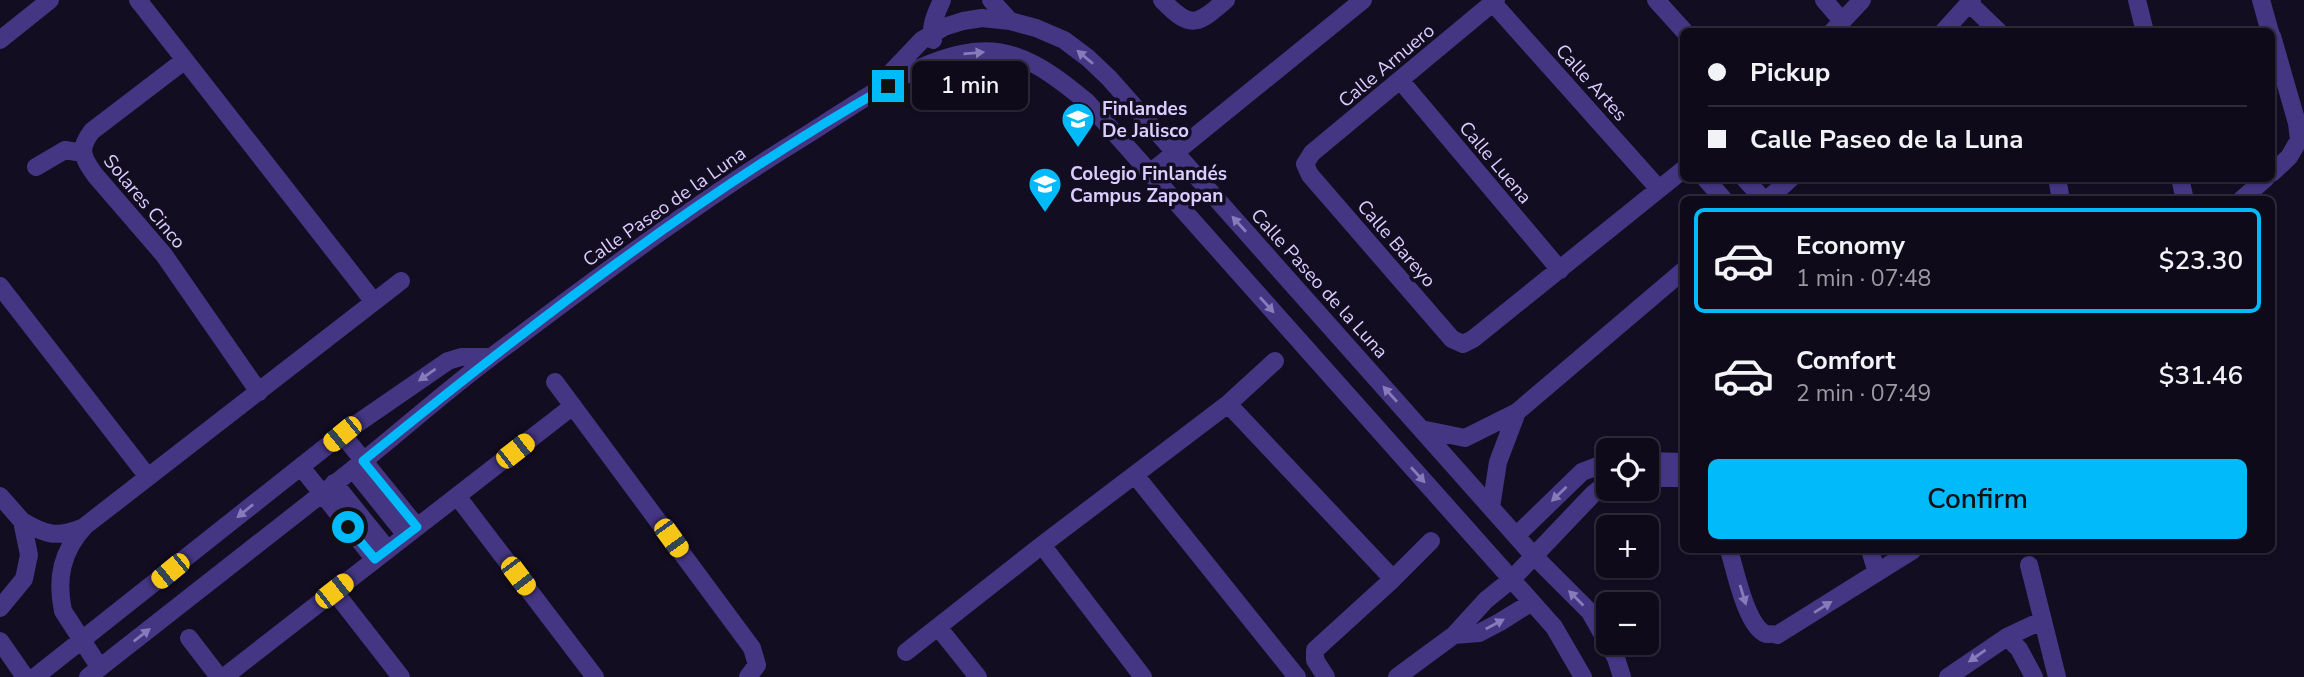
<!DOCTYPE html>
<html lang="en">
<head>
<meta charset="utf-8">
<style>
  :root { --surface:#0e0a1a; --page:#1c1827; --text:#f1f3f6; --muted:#9b9aa2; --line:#2e2b39; --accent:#00baf9 }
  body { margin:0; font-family:"Nunito Sans",sans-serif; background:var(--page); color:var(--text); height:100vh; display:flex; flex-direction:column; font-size:26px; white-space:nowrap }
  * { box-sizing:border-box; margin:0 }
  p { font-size:23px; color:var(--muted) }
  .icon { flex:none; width:38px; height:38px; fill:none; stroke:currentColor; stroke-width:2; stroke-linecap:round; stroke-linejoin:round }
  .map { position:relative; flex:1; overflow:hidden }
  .sheet { position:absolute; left:1680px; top:196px; width:595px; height:357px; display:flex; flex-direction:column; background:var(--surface); border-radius:10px; box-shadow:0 2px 5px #0004,0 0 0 2px var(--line) }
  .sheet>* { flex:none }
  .guide { position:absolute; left:1680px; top:28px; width:595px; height:154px; border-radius:10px; box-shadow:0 2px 5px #0004,0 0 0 2px var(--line); display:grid; align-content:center; height:154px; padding:0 28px; background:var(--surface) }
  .controls { position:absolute; left:1596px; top:438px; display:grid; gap:14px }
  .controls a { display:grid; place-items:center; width:63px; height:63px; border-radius:10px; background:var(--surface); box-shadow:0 2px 5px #0004,0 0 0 2px var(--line); font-size:35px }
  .end { position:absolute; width:32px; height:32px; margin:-16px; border:9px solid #00baf9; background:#111; box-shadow:0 0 0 4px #111 }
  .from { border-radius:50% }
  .bubble { position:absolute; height:49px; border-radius:10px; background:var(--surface); box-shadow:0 2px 5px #0004,0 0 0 2px var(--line); font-size:23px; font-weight:600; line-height:49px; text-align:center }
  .car { position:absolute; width:21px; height:42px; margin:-21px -10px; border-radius:9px; box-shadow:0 0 5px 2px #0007; background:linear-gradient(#f5c518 24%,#345 0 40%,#f5c518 0 76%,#345 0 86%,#f5c518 0) }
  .guide b { display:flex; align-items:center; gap:24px; height:66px; font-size:26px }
  .guide b+b { border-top:2px solid var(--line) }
  .guide i { width:18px; height:18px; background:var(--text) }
  ul { padding:12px 0 0; list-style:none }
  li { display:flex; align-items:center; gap:21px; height:105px; margin:0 14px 10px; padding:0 14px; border:4px solid transparent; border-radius:10px }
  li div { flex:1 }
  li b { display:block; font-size:26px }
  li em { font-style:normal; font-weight:600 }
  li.active { border-color:var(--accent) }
  li>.icon { width:63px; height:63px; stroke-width:1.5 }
  .action { display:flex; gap:14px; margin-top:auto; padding:14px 28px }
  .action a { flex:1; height:80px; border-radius:10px; background:var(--accent); color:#111; font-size:28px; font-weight:600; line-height:80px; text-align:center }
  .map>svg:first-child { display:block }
</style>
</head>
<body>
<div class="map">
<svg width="2304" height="677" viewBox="0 0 2304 677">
  <rect width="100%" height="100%" fill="#130d22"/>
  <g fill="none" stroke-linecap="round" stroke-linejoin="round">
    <path stroke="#443683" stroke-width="18" d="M138,0l236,302
      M991,0l19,21
      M1162,0c29,30 35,25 64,0
      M1496,0l-184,153 -7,11 5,11 142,164 11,5 10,-5 211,-170
      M1656,0l29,32
      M1824,0l18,21
      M2137,0l8,32
      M2261,0l9,32
      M1493,3l166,186
      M1969,3l30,29
      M1832,32l30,-32
      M1943,32l29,-32
      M2272,36l25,87 2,17 -10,17 -17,16
      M0,40l50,-40
      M933,40c-4,-14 4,-28 9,-40
      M185,60l-93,71c-14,18 -10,26 3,44l69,80 95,137
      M1400,80l160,190
      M881,83l41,-43 22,-13 19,-6 19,-3 28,3 26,7 28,12 24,18 21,20 424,477 57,57 26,46 6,19
      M36,167l29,-17 18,3
      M1150,173l213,-173
      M1705,178l19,22
      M1744,178l20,22
      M2057,178l4,22
      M2180,178l5,22
      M1767,200l24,-22
      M2241,200l25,-22
      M0,286l148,191
      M555,382l197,266 5,17 -9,12
      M1228,404l165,175
      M1421,429l44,9 52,-26 167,-142
      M342,434l75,93
      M1647,461l37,1
      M301,467l74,93
      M353,469l53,66
      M1135,475l162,202
      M1647,478h37
      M334,483l54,67
      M0,496l22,25 7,34 -5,24 -24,29
      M457,496l138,181
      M1491,507l7,-45 19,-50
      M22,521c24,14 34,17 60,7
      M1517,535l65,-63 26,-10
      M1042,545l101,132
      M1729,550c6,19 17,76 37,84 1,0 10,0 11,1l136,-85
      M1870,550l7,23
      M2029,565l28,112
      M334,591l67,86
      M938,627l40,50
      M1454,635l25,-2 21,-11 32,-20
      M2007,637l12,12 15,28
      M189,638l30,39
      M0,641l25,36
      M906,652l136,-107 186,-141 47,-43
      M100,668l-37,-57c-7,-33 -1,-60 22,-85l316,-245
      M35,677l307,-243 106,-73 13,-4h29
      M88,677c88,-69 176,-138 264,-207 47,-37 91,-77 138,-112 103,-77 205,-155 315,-222 50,-31 109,-76 168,-84 46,-6 81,23 114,50l467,525 29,50
      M224,677l349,-271
      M1326,677l-11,-17v-10l78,-71 38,-38
      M1397,677l57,-42 32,-35 26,-21 81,-85 15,-12
      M1948,677l59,-40 36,-17"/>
  </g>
  <defs><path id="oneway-solid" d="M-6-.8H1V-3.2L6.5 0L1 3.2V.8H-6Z" transform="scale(1.75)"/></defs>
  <g fill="#887abb">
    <use href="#oneway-solid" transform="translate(974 53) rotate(-5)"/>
    <use href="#oneway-solid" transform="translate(1085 57) rotate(-140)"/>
    <use href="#oneway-solid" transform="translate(1239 224) rotate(-132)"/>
    <use href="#oneway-solid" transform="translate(1267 305) rotate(48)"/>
    <use href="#oneway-solid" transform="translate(427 375) rotate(145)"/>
    <use href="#oneway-solid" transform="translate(1390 394) rotate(-132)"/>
    <use href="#oneway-solid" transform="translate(1418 475) rotate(48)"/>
    <use href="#oneway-solid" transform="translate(1559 494) rotate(136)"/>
    <use href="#oneway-solid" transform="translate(245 511) rotate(141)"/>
    <use href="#oneway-solid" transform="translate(1743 595) rotate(73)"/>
    <use href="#oneway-solid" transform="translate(1576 598) rotate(-135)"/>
    <use href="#oneway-solid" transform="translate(1823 607) rotate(-32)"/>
    <use href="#oneway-solid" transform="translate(1495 624) rotate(-28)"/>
    <use href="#oneway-solid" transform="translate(142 635) rotate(-38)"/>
    <use href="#oneway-solid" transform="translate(1977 656) rotate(145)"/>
  </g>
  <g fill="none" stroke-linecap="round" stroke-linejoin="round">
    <path stroke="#00baf9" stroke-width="9" d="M348,527l27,32 42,-32 -54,-66c167,-136 338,-269 525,-375"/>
  </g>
  <defs>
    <symbol id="school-pin" viewBox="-11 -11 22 30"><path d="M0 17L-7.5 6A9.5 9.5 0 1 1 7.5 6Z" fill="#00baf9" stroke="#130d22"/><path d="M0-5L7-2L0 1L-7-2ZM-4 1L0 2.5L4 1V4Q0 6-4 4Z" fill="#fff"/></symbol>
  </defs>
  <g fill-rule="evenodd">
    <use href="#school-pin" x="1059" y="100" width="38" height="52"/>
    <use href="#school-pin" x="1026" y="165" width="38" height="52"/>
  </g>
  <g text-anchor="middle" stroke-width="7" stroke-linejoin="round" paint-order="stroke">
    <g font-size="19" fill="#dbceff" stroke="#130d22">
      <text transform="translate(1386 65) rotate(-40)" y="7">Calle Arnuero</text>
      <text transform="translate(1592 82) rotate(48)" y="7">Calle Artes</text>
      <text transform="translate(1496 162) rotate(50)" y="7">Calle Luena</text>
      <text transform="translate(145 201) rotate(50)" y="7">Solares Cinco</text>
      <text transform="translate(664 206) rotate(-35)" y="7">Calle Paseo de la Luna</text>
      <text transform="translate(1397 243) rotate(49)" y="7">Calle Bareyo</text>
      <text transform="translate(1320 283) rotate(48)" y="7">Calle Paseo de la Luna</text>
    </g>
    <g font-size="19" font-weight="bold" fill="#dbceff" stroke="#130d22" text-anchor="start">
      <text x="1102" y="115">Finlandes<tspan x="1102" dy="22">De Jalisco</tspan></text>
      <text x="1070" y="180">Colegio Finlandés<tspan x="1070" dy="22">Campus Zapopan</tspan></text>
    </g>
  </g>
</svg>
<div class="controls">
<a><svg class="icon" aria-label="locate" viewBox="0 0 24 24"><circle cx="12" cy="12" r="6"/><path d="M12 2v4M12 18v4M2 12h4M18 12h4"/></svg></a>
<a>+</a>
<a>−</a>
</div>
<i class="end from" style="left:348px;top:527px"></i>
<i class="end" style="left:888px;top:86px"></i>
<div class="bubble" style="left:912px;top:61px;width:116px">1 min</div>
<i class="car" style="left:342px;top:434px;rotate:231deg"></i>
<i class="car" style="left:515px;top:451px;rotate:52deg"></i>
<i class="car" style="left:671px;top:538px;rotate:144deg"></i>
<i class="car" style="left:170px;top:571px;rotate:231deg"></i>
<i class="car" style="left:518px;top:576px;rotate:143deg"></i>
<i class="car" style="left:334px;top:591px;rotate:52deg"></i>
<div class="guide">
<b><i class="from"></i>Pickup</b>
<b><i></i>Calle Paseo de la Luna</b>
</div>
<section class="sheet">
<ul>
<li class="active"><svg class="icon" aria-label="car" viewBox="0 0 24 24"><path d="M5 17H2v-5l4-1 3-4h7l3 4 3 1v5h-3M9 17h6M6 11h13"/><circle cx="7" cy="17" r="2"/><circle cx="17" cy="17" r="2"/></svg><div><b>Economy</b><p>1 min · 07:48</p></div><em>$23.30</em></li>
<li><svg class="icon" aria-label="car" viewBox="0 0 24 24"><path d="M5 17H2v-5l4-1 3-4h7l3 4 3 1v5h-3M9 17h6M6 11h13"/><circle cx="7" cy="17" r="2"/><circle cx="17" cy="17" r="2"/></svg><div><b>Comfort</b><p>2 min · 07:49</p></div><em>$31.46</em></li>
</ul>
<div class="action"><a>Confirm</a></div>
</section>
</div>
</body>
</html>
